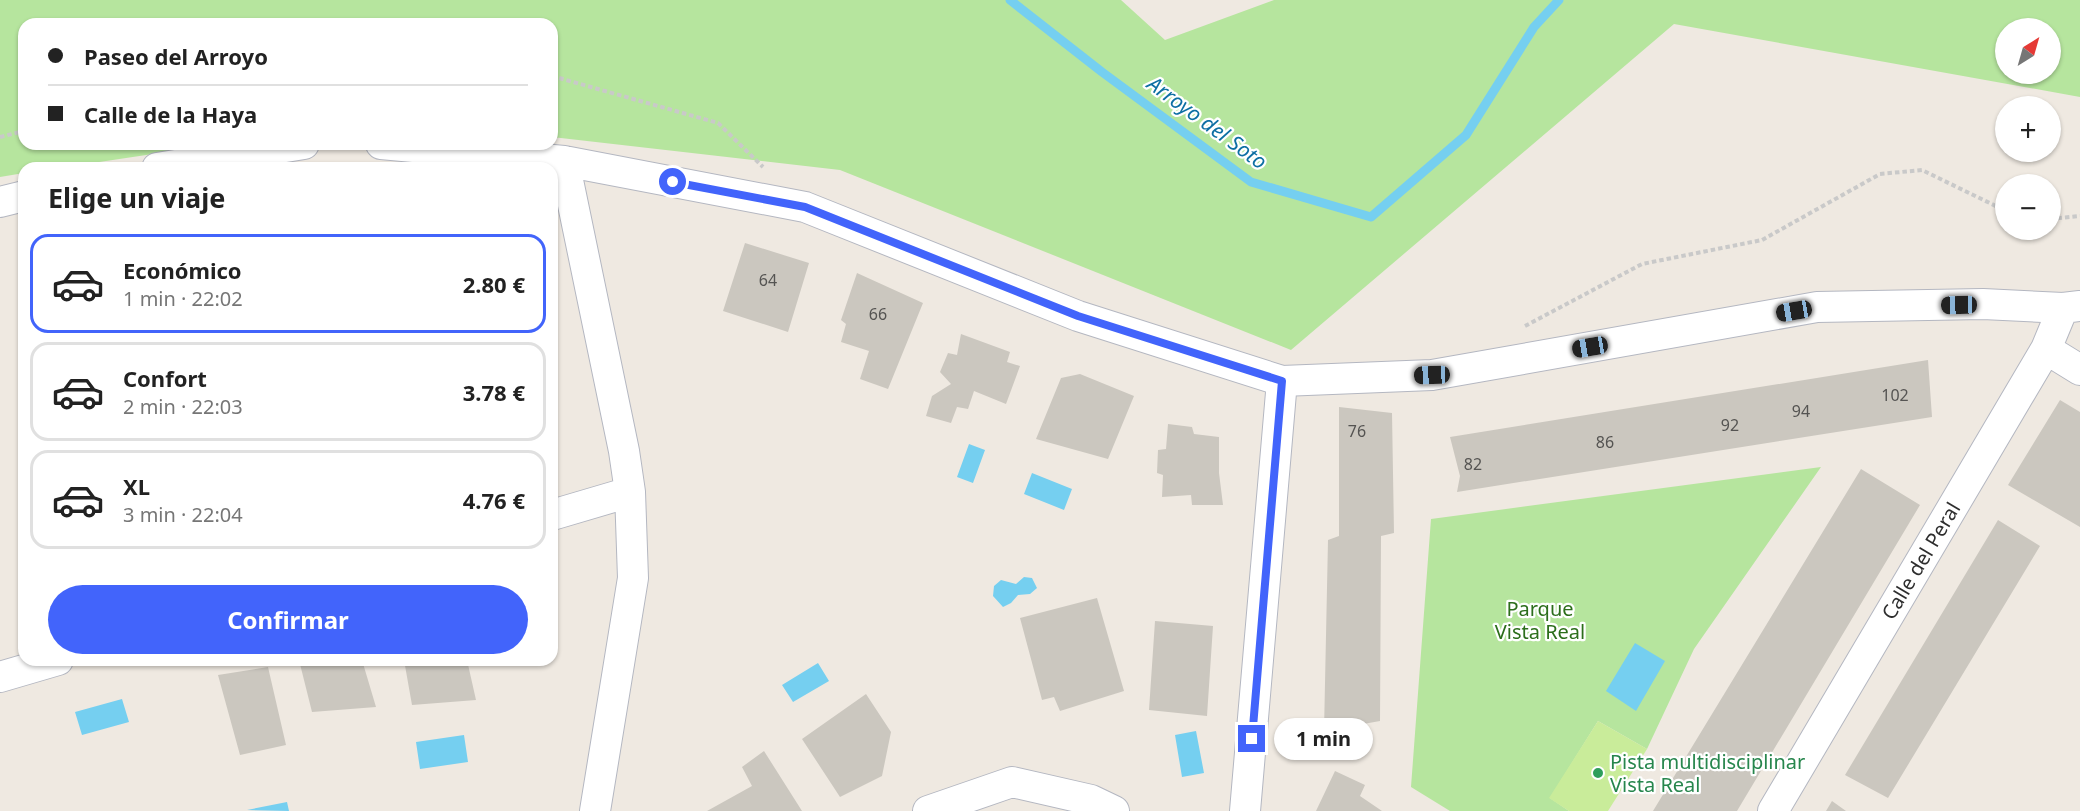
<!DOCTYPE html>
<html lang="es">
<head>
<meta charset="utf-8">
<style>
  :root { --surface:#fff; --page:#f2f2f2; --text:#222; --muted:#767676; --line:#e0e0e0; --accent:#4264fb }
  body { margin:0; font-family:"Noto Sans",sans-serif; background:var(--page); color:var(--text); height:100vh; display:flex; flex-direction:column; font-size:22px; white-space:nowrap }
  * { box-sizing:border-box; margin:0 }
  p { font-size:20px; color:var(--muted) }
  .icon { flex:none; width:33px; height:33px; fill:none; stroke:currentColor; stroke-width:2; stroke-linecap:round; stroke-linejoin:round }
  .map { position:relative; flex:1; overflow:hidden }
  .details { position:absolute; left:18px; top:162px; width:540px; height:504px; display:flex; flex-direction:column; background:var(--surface); border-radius:18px; box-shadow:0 2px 4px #0004 }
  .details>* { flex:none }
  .hud { position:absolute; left:18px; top:18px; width:540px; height:132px; border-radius:18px; box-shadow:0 2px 4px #0004; display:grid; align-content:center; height:132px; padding:0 30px; background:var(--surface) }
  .needle { width:39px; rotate:37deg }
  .buttons { position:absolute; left:1995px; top:18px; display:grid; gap:12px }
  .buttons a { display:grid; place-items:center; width:66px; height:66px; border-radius:50%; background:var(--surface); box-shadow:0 2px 4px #0004; font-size:30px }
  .end { position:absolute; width:27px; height:27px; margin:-14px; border:8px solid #4264fb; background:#fff; box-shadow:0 0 0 3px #fff }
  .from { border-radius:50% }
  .bubble { position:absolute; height:42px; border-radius:21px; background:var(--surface); box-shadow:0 2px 4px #0004; font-size:20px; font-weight:700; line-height:42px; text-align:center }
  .car { position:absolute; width:18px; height:36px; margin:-18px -9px; border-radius:8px; box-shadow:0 0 4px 2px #0007; background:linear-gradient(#222 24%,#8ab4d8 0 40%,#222 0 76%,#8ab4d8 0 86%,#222 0) }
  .hud b { display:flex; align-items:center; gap:21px; height:57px; font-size:22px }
  .hud b+b { border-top:2px solid var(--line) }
  .hud i { width:15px; height:15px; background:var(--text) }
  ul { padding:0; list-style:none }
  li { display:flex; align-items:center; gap:18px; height:99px; margin:0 12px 9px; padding:0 18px; border:3px solid var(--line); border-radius:18px }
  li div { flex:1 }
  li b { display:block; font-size:22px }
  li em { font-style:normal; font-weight:700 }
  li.on { border-color:var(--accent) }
  li>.icon { width:54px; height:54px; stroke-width:1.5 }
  h2 { padding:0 30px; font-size:27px; line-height:72px }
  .cta { display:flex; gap:12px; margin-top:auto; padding:12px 30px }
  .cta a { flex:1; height:69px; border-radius:36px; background:var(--accent); color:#fff; font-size:24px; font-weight:700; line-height:69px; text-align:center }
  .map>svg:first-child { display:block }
</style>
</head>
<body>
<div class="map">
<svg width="2080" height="811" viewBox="0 0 2080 811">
  <rect width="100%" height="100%" fill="#efe9e1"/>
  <path fill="#b6e59e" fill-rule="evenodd" d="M0,0h1121l44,40 109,-40h806v97l-406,-73 -383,326 -451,-180 -288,-33v-113h-528v120h196l-161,24h-35v5l-24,4zM2006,28h44v46h-44z
    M1821,467l-127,182 -47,100 -49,-28 -48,77 19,13h-119l-39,-24 20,-268z"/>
  <path fill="#c9ec9a" d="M1598,721l49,28 -39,62h-39l-20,-13z"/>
  <path fill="#75cff0" d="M969,444l16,6 -12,33 -16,-6z
    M1032,473l40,16 -8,21 -40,-16z
    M1024,577l8,1 5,10 -7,6 -12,1 -7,8 -8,4 -10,-11 1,-10 7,-6 15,4z
    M1635,643l30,18 -29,50 -30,-20z
    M818,663l11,18 -36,21 -11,-17z
    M122,699l7,23 -47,13 -7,-23z
    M1196,731l8,42 -22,4 -7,-42z
    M464,735l4,27 -48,7 -4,-27z
    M287,802l2,9 -42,-1z"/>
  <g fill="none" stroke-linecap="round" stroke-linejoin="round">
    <path stroke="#75cff0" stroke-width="9" d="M1010,0l92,72 149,110 120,35 95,-82 68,-108 25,-27"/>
  </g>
  <path fill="#cbc7bf" d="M745,243l64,20 -21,69 -65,-21z
    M857,273l66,30 -35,86 -28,-10 9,-28 -28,-9 5,-18 -5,-4z
    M961,334l49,18 -3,10 13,4 -14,38 -32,-13 -6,18 -11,-2 -6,16 -25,-7 6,-20 19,-12 -11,-12 8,-19 9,2z
    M1928,360l4,57 -475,75 3,-16 -10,-39z
    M1080,374l54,22 -26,63 -72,-20 25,-61z
    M2060,400l20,12v115l-72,-42z
    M1339,407l53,6 2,120 -13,3 -1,185 -56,10 4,-191 11,-4z
    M1168,424l24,3 2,7 25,3v36l4,32h-31l-1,-10 -29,2 1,-22 -6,-2 1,-23 8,-1z
    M1861,469l59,36 -183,306h-84z
    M1998,520l42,26 -152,252 -43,-23z
    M1097,598l27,93 -64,20 -6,-14 -12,3 -22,-82z
    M1155,621l58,5 -6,90 -58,-6z
    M299,660h63l14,47 -64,5z
    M404,660h63l9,40 -64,5z
    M268,667l18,78 -46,10 -22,-80z
    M866,694l25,38 -9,44 -42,21 -38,-58z
    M764,751l38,60h-95l45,-25 -10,-19z
    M1335,771l30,14 -5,11 22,15h-66z
    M1832,801l14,10h-20z"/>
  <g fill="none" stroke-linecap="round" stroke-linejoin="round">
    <defs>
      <path id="minor" d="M381,144l183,17 241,46 273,109 204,65 150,-6 385,-68 166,-3 80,4 17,-2
        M564,161l60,290 6,41 3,86 -38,233
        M157,168l147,-24
        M0,202l24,-6
        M2046,349l34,21
        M552,515l78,-23
        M0,677l58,-17
        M928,811l84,-29 79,18 23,11
        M1245,811l37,-430
        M1773,811l273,-462 17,-41"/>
    </defs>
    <use href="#minor" stroke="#b4b7c1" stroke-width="32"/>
    <path stroke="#c9c9c9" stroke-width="4" stroke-dasharray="4.5 3" stroke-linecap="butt" d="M552,76l166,47 45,44
      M0,137l24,-6
      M2050,219l30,-3
      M1525,326l117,-62 120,-24 118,-66 42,-4 84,41"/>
    <use href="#minor" stroke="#fff" stroke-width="30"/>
  </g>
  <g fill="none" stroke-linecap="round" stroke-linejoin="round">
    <path stroke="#4264fb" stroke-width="8" d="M673,182l132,25 273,109 204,65 -30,358"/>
  </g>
  <circle fill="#2e9e5b" stroke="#fff" stroke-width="2" cx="1598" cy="773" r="6"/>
  <g text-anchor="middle" stroke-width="4.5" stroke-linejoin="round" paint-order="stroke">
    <g font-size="16" fill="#555452">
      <text x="768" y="286">64</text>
      <text x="878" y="320">66</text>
      <text x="1895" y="401">102</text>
      <text x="1801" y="417">94</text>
      <text x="1730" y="431">92</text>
      <text x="1357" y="437">76</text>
      <text x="1605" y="448">86</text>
      <text x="1473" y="470">82</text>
    </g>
    <g font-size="20" fill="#2e2e2e" stroke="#fff">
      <text transform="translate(1921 561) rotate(-59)" y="7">Calle del Peral</text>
    </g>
    <g font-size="20" fill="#2c6e1b" stroke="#fff">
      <text x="1540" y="616">Parque<tspan x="1540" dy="23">Vista Real</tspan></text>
    </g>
    <g font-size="20" fill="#27864d" stroke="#fff" text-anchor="start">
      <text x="1610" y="769">Pista multidisciplinar<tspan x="1610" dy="23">Vista Real</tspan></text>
    </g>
    <g font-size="21" font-style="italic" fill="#0d6fa3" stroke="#fff">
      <text transform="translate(1207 123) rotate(36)" y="7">Arroyo del Soto</text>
    </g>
  </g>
</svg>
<div class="buttons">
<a><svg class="needle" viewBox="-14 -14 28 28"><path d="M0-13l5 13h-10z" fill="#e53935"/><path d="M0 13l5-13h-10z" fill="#767676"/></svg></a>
<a>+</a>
<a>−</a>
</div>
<i class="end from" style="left:673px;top:182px"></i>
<i class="end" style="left:1252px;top:739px"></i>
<div class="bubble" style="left:1274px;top:718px;width:99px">1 min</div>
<i class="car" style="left:1959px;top:305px;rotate:269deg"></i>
<i class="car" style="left:1794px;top:311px;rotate:260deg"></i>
<i class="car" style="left:1590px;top:347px;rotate:260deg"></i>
<i class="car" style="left:1432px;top:375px;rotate:268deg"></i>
<div class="hud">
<b><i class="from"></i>Paseo del Arroyo</b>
<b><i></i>Calle de la Haya</b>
</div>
<section class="details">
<h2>Elige un viaje</h2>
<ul>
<li class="on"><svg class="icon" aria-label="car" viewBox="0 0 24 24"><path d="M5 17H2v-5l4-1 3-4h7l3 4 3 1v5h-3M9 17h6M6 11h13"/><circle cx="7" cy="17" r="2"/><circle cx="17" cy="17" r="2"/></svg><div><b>Económico</b><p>1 min · 22:02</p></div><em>2.80 €</em></li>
<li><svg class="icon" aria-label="car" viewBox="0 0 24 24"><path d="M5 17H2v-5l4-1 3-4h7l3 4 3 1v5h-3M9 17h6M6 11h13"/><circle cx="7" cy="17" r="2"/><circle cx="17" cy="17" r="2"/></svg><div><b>Confort</b><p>2 min · 22:03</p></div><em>3.78 €</em></li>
<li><svg class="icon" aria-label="car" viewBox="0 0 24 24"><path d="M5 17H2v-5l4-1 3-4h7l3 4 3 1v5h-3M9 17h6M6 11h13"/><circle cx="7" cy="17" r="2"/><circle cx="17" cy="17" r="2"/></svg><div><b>XL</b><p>3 min · 22:04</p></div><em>4.76 €</em></li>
</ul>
<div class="cta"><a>Confirmar</a></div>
</section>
</div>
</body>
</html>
